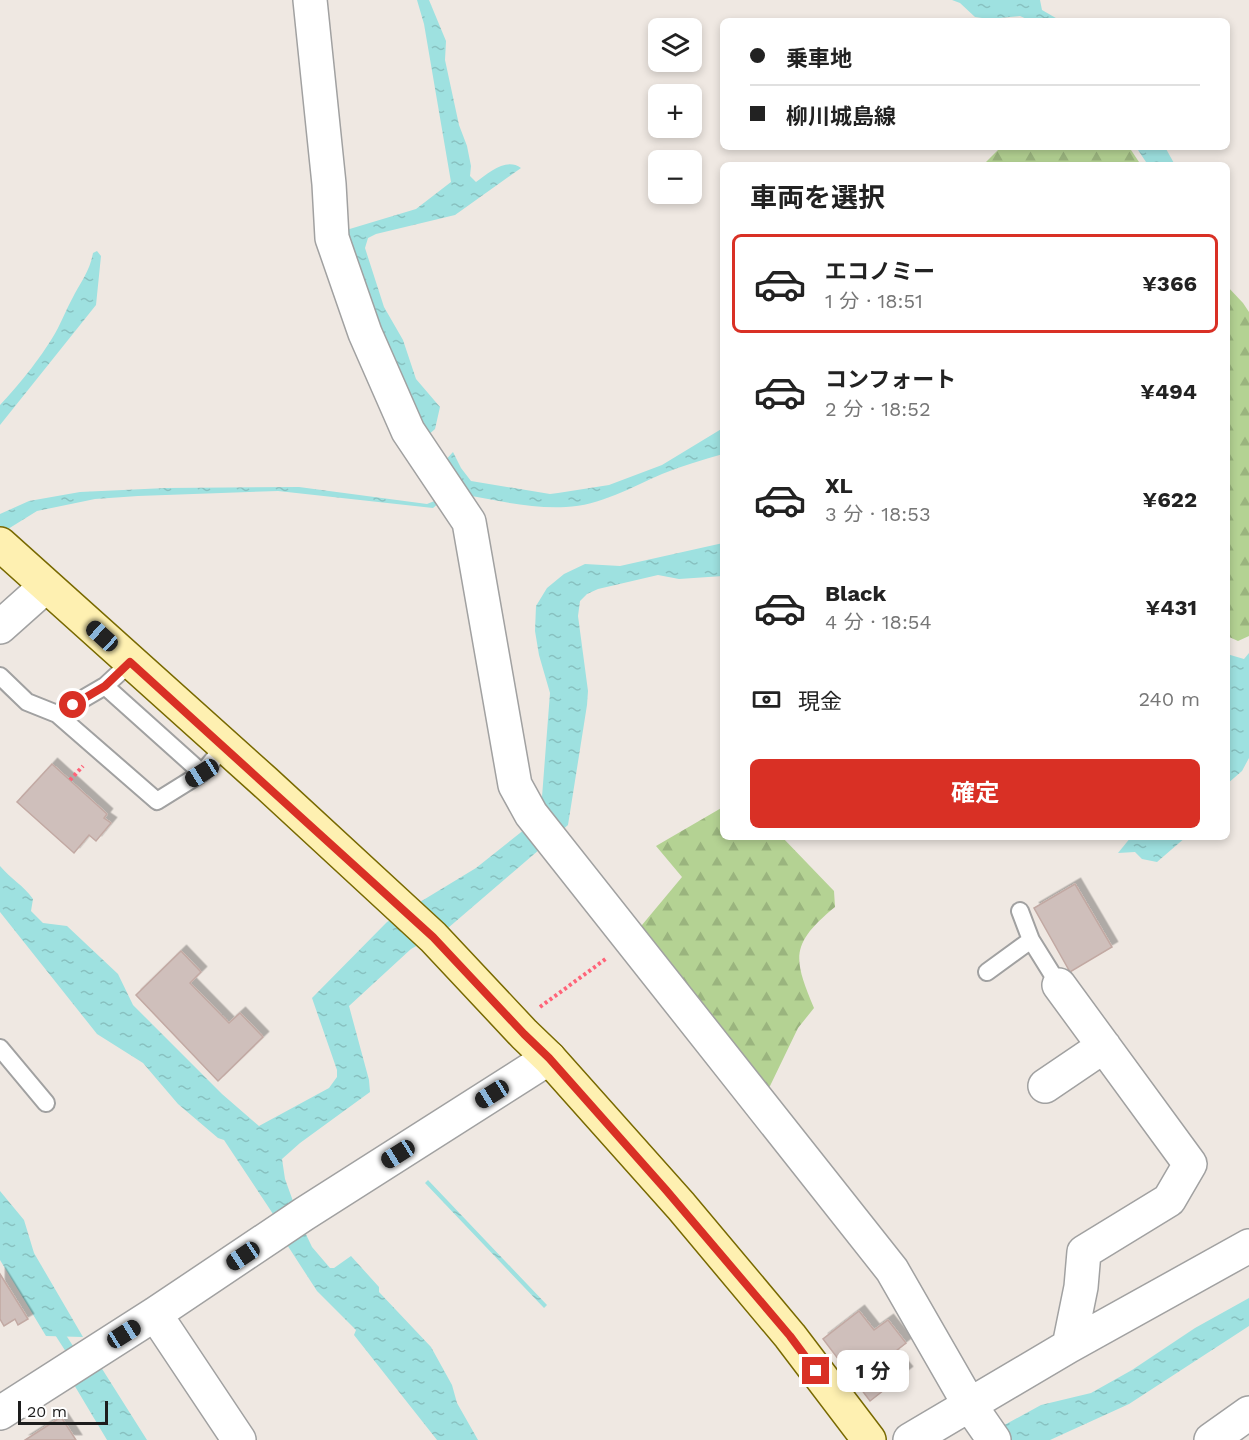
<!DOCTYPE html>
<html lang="ja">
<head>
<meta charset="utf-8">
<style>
  :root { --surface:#fff; --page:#f6f6f6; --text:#222; --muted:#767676; --line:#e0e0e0; --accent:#d93025 }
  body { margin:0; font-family:"Work Sans","Noto Sans JP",sans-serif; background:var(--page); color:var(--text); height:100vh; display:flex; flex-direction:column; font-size:22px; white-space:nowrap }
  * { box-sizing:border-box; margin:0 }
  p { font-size:20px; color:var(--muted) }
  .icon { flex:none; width:33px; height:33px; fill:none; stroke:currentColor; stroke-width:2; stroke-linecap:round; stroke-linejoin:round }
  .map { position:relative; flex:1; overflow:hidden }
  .details { position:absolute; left:720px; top:162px; width:510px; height:678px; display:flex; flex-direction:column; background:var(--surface); border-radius:9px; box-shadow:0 3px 9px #0003 }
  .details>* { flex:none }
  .hud { position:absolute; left:720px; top:18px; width:510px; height:132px; border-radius:9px; box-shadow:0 3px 9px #0003; display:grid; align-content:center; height:132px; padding:0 30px; background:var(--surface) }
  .buttons { position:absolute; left:648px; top:18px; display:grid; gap:12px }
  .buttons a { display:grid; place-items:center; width:54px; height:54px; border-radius:9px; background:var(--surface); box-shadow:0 3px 9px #0003; font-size:30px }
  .scale { position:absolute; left:18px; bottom:15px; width:90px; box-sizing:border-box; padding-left:6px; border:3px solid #1d1d1d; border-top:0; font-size:16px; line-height:21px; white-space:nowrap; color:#1d1d1d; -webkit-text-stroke:4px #fff; paint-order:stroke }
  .end { position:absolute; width:27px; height:27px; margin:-14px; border:8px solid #d93025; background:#fff; box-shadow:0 0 0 3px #fff }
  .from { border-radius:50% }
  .bubble { position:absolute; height:42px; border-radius:9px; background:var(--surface); box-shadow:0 3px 9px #0003; font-size:20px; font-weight:700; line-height:42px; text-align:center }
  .car { position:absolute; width:18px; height:36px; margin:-18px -9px; border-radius:8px; box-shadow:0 0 4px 2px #0007; background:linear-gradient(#222 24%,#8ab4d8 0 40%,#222 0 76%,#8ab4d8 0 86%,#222 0) }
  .hud b { display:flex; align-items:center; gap:21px; height:57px; font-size:22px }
  .hud b+b { border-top:2px solid var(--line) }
  .hud i { width:15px; height:15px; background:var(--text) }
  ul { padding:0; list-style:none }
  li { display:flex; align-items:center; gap:18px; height:99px; margin:0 12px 9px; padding:0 18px; border:3px solid transparent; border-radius:9px }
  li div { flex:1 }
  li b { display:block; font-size:22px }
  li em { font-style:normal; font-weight:700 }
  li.active { border-color:var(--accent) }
  li>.icon { width:54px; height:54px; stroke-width:1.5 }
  h2 { padding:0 30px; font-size:27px; line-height:72px }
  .pay { display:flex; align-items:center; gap:15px; height:66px; padding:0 30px; font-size:22px }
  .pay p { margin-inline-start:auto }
  .cta { display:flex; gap:12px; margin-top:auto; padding:12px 30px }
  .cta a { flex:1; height:69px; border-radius:9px; background:var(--accent); color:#fff; font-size:24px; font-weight:700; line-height:69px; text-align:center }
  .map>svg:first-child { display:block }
</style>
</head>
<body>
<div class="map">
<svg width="1249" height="1440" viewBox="0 0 1249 1440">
  <defs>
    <pattern id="forest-firs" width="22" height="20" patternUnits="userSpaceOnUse" patternTransform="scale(1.5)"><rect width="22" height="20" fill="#b4d293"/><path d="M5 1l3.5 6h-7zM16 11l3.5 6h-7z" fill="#9ab47e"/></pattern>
    <pattern id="water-ripples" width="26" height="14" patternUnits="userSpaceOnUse" patternTransform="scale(1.5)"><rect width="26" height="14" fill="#9ee1e0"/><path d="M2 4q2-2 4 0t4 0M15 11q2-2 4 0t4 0" fill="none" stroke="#88c1c0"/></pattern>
    <filter id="shadow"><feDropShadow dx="5.5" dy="-5.5" stdDeviation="0" flood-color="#0004"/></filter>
  </defs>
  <rect width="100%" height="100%" fill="#efe8e2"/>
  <path fill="url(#forest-firs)" d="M1001,147h128l12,18h-158z
    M1227,286l16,17 6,9v324l-11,5 -11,-5z
    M723,807v30h59l52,54 1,16c-45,37 -42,51 -21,101l-16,20 -28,58 -7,6 -126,-161 45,-54 -26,-31z"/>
  <path fill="url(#water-ripples)" d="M417,0h12l17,41 -1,19 14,65 8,21 4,20 -1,10 6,6c13,-9 30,-25 45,-14l-66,47 -79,19 -8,4 -3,10 19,59 19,33 13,39 24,28 -5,22 -9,8 -15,-21 -68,-185 73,-22 35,-27 -27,-158z
    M952,0h88l2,10 19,11h-30l-11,-5 -31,3 -14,-2 -15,-14z
    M1136,147h29l10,18h-27z
    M97,251l4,5 -5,49 -96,120v-20c20,-21 44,-51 58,-77 5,-10 9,-20 14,-29 8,-16 18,-28 21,-46z
    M723,428v26c-21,6 -41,12 -61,20 -30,13 -63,32 -96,33 -35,2 -71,-7 -105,-13l-20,-29 12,-13 8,16 10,13 79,13 8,-1 51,-8 53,-20z
    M299,487l128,17 10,-4 2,3 -6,5 -155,-17 -140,5 -43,3 -58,12 -29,18 -8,3v-18l29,-13 51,-9 86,-4z
    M723,543v33l-44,3 -21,-4 -60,14 -11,5 -7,7 -2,15 10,75 -1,14 -19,120 -120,103 -37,21 -62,57 20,74 1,12 -70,51 -18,16 3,20 17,47 10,21 18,21h4l17,-12 28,31v5l52,55 21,38 5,18 21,37h-41l-83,-105 2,-5 -39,-39 -35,-54 -5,-17 -53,-80 -6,-2 -40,-34 -35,-41 -46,-29 -97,-122v-46c11,13 23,19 33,33l-2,12 12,12 24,3 51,48 15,31 89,89 37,32 70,-38 8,-11v-7l-25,-72 75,-76 89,-54 68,-54 -3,-4 9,-117 -11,-38 -4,-24 1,-25 11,-18 17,-14 21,-10 35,2z
    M1249,653v105l-7,13 -15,13v-130l17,5z
    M1131,837h55l-29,25 -15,-3 -7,-7 -17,1z
    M428,1180l119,125 -3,3 -119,-125z
    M0,1191l24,29 10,33 49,84 -37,-1 -46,-76z
    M1249,1298v28l-120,78 -79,36h-55l4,-12 42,-23 50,-12 41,-23 63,-42z
    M99,1364l48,76h-40l-34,-57z"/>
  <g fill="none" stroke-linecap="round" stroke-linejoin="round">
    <path stroke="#9ee1e0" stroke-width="9" d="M56,1328l20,31"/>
  </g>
  <path fill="#cfbfbb" stroke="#c2a9a3" stroke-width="1.5" filter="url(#shadow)" d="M52,764l55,50 -3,4 7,5 -15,18 -7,-6 -15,18 -57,-51z
    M1075,884l37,63 -42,25 -36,-64z
    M181,951l20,21 -11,11 39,40 11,-10 23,24 -45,44 -82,-86z
    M0,1274l28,45 -10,6 -3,-6 -11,7 -4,-7z
    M859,1311l15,19 14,-10 18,23 -14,11 15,18 -37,29 -47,-62z
    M61,1417l15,23h-51z"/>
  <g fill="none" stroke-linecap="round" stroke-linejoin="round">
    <defs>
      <path id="service" d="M0,676l27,26 30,12 100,87 45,-28 -97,-87 -48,28
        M105,686l26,-24
        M202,773l22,-26
        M1020,911l11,29 28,45
        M987,972l44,-32
        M0,1048l46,55"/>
      <path id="minor" d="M310,0l19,184 3,54 33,95 43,98 61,91 46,263 16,29 361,456 77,134 25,36
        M1059,985l131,179 -21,36 -85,52 -3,35 -12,59
        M1045,1086l59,-40
        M155,1314l84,126
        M0,1413l155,-99 149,-100 245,-156
        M910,1440l159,-94 180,-100
        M1211,1440l38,-27"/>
      <path id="tertiary" d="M0,627l46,-41"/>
      <path id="secondary" d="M0,544l265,238 168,155 91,97 25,24 132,148 109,130 79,104"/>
    </defs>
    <use href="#service" stroke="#a1a1a1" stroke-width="20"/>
    <use href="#minor" stroke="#a1a1a1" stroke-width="36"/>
    <use href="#tertiary" stroke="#a1a1a1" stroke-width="36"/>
    <use href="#secondary" stroke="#786900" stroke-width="36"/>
    <path stroke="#ff6378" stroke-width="4" stroke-dasharray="3 3" stroke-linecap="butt" d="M70,780l13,-14
      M540,1007l67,-49"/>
    <use href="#service" stroke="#fff" stroke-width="16"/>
    <use href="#minor" stroke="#fff" stroke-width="33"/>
    <use href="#tertiary" stroke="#fff" stroke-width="33"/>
    <use href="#secondary" stroke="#fef0b1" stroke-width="33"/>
  </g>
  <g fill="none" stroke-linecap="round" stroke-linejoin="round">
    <path stroke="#d93025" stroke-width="8" d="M73,705l32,-19 25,-24 303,275 91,97 25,24 117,132 124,146 26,35"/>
  </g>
</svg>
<div class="buttons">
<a><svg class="icon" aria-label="layers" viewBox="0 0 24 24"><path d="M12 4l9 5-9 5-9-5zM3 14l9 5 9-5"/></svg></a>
<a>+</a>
<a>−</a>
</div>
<div class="scale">20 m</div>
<i class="end from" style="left:73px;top:705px"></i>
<i class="end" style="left:816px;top:1371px"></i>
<div class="bubble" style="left:837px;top:1350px;width:72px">1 分</div>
<i class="car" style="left:102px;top:636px;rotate:312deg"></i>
<i class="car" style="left:202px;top:773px;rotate:238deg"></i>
<i class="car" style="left:492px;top:1094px;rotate:238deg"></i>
<i class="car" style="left:398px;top:1154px;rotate:238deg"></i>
<i class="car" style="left:243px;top:1256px;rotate:236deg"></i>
<i class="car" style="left:124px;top:1334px;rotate:58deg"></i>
<div class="hud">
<b><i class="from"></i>乗車地</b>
<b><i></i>柳川城島線</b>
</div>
<section class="details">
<h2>車両を選択</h2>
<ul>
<li class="active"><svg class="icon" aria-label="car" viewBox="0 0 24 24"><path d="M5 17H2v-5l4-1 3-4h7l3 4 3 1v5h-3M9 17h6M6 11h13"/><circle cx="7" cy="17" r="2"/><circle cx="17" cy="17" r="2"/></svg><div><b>エコノミー</b><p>1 分 · 18:51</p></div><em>¥366</em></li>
<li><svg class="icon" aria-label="car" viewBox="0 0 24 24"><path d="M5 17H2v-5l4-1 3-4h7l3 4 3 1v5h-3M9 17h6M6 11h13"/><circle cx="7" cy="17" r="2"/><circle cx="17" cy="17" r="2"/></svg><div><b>コンフォート</b><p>2 分 · 18:52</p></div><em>¥494</em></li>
<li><svg class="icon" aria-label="car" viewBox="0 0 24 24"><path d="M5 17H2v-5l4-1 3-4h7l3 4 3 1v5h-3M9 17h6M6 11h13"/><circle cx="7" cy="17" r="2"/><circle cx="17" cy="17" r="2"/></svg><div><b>XL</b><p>3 分 · 18:53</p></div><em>¥622</em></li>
<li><svg class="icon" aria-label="car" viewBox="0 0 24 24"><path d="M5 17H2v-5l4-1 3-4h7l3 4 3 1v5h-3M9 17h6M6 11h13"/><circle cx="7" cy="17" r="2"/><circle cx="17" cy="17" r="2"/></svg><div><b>Black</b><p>4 分 · 18:54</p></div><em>¥431</em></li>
</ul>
<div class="pay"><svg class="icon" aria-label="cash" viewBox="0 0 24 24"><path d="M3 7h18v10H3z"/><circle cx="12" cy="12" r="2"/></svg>現金<p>240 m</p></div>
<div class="cta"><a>確定</a></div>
</section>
</div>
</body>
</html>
